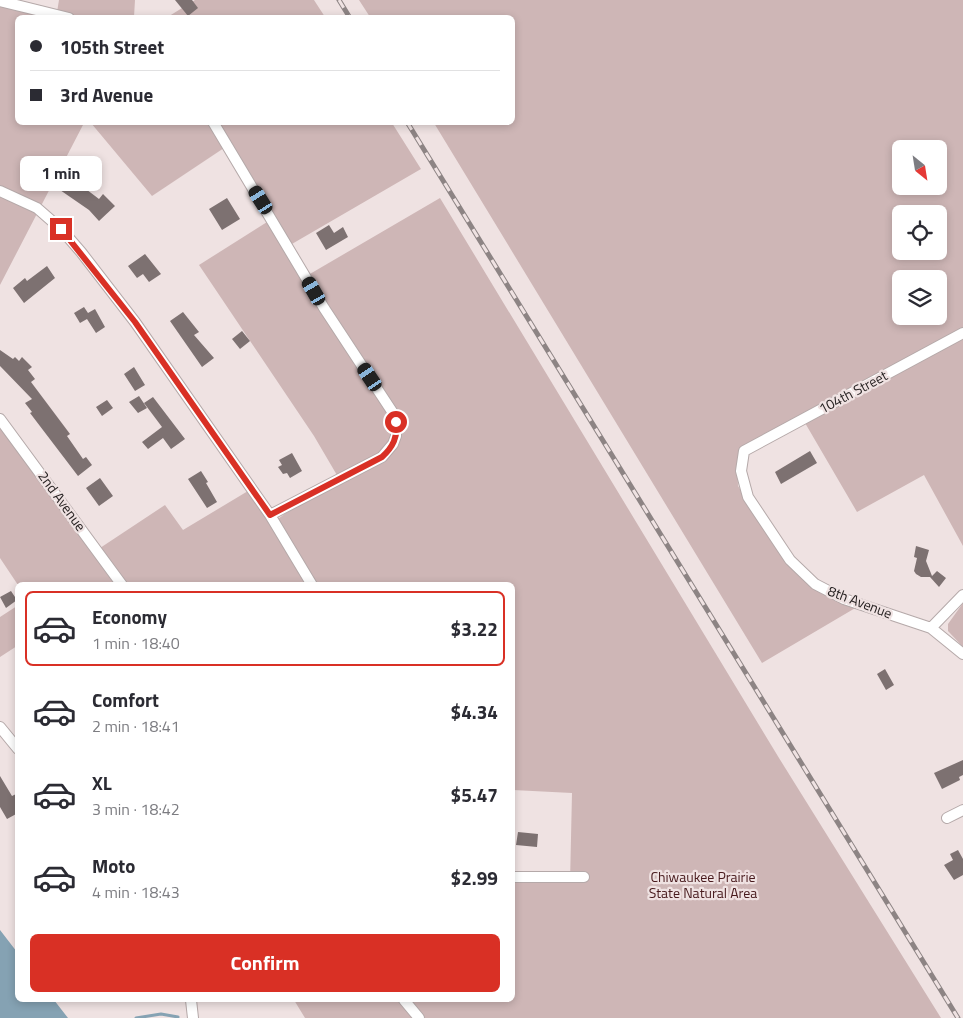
<!DOCTYPE html>
<html lang="en">
<head>
<meta charset="utf-8">
<style>
  :root { --surface:#fff; --page:#f2f2f3; --text:#2b2b33; --muted:#7c7c81; --line:#e1e1e2; --accent:#d93025 }
  body { margin:0; font-family:"Titillium Web",sans-serif; background:var(--page); color:var(--text); height:100vh; display:flex; flex-direction:column; font-size:19px; white-space:nowrap }
  * { box-sizing:border-box; margin:0 }
  p { font-size:16px; color:var(--muted) }
  .icon { flex:none; width:28px; height:28px; fill:none; stroke:currentColor; stroke-width:2; stroke-linecap:round; stroke-linejoin:round }
  .map { position:relative; flex:1; overflow:hidden }
  .panel { position:absolute; left:15px; top:582px; width:500px; height:420px; display:flex; flex-direction:column; background:var(--surface); border-radius:8px; box-shadow:0 2px 8px #0003 }
  .panel>* { flex:none }
  .banner { position:absolute; left:15px; top:15px; width:500px; height:110px; border-radius:8px; box-shadow:0 2px 8px #0003; display:grid; align-content:center; height:110px; padding:0 15px; background:var(--surface) }
  .needle { width:32px; rotate:150deg }
  .fabs { position:absolute; left:892px; top:140px; display:grid; gap:10px }
  .fabs a { display:grid; place-items:center; width:55px; height:55px; border-radius:8px; background:var(--surface); box-shadow:0 2px 8px #0003; font-size:25px }
  .end { position:absolute; width:22px; height:22px; margin:-11px; border:6px solid #d93025; background:#fff; box-shadow:0 0 0 2px #fff }
  .from { border-radius:50% }
  .bubble { position:absolute; height:35px; border-radius:8px; background:var(--surface); box-shadow:0 2px 8px #0003; font-size:16px; font-weight:700; line-height:35px; text-align:center }
  .car { position:absolute; width:15px; height:30px; margin:-15px -8px; border-radius:6px; box-shadow:0 0 4px 1px #0007; background:linear-gradient(#222 24%,#8ab4d8 0 40%,#222 0 76%,#8ab4d8 0 86%,#222 0) }
  .banner b { display:flex; align-items:center; gap:18px; height:48px; font-size:19px }
  .banner b+b { border-top:1px solid var(--line) }
  .banner i { width:12px; height:12px; background:var(--text) }
  ul { padding:9px 0 0; list-style:none }
  li { display:flex; align-items:center; gap:15px; height:75px; margin:0 10px 8px; padding:0 5px; border:2px solid transparent; border-radius:8px }
  li div { flex:1 }
  li b { display:block; font-size:19px }
  li em { font-style:normal; font-weight:700 }
  li.selected { border-color:var(--accent) }
  li>.icon { width:45px; height:45px; stroke-width:1.5 }
  .cta { display:flex; gap:10px; margin-top:auto; padding:10px 15px }
  .cta a { flex:1; height:58px; border-radius:8px; background:var(--accent); color:#fff; font-size:20px; font-weight:700; line-height:58px; text-align:center }
  .map>svg:first-child { display:block }
</style>
</head>
<body>
<div class="map">
<svg width="963" height="1018" viewBox="0 0 963 1018">
  <rect width="100%" height="100%" fill="#efe2e2"/>
  <path fill="#ceb6b6" fill-rule="evenodd" d="M59,0h76l-1,17 -78,1z
    M195,0h119l11,17 -159,1z
    M359,0h604v546l-39,-71 -67,37 -56,-96 -59,36 -5,9 1,25 53,80 66,41 -95,56 -328,-540 78,-1v-104l-142,-1zM901,149h38v37h-38zM901,214h38v37h-38zM901,279h38v37h-38z
    M0,5l53,12 -35,1v104l66,1 -84,162z
    M91,123h301l29,46 -136,79 18,30 137,-80 339,560 162,260h-636l-11,-18h218l1,-120h39l18,3 2,-90 -59,-3 -1,-205h-195l-5,-8 -12,8h-282l-18,-27v-133l94,127 71,-47 18,25 65,-39 23,33 15,-11 55,-31 -27,-46 -115,-171 76,-48 -45,-73 -78,52z
    M963,603v44l-15,-16v-7z
    M17,606v40l-17,11v-40z"/>
  <path fill="#85a2b3" d="M0,930l17,22 1,48h36l14,18h-68z"/>
  <g fill="none" stroke-linecap="round" stroke-linejoin="round">
    <path stroke="#85a2b3" stroke-width="3" d="M136,1018l25,-4 17,3"/>
  </g>
  <path fill="#7d7171" d="M175,0h17l6,8 -10,8z
    M70,177l29,22 4,-5 12,12 -16,15 -10,-11 -29,-20z
    M227,198l13,21 -18,11 -13,-21z
    M329,225l5,8 9,-6 5,10 -22,13 -10,-17z
    M145,254l16,20 -12,8 -6,-8 -6,4 -9,-12z
    M47,266l8,12 -31,25 -11,-15 12,-10 2,3z
    M84,307l4,6 7,-4 10,18 -9,6 -9,-14 -7,4 -6,-10z
    M183,312l16,20 -5,3 20,23 -12,9 -32,-46z
    M242,331l8,10 -10,8 -8,-10z
    M0,350l13,9 2,-2 4,4 3,-4 10,10 -4,3 7,9 -4,3 39,52 -3,2 16,23 3,-2 6,8 -14,11 -48,-63 2,-1 -7,-9 7,-4 -32,-33z
    M134,367l11,18 -10,6 -11,-17z
    M139,396l8,12 -9,5 -9,-11z
    M153,397l32,42 -14,10 -8,-11 -15,11 -6,-7 20,-15 -18,-24z
    M107,400l6,8 -11,8 -6,-9z
    M810,451l7,12 -36,21 -6,-12z
    M292,453l10,18 -12,7 -3,-5 -4,1 -5,-7 4,-2 -3,-5z
    M201,471l7,11 -2,1 11,19 -10,6 -19,-29z
    M100,478l13,18 -14,10 -13,-18z
    M916,546l13,4 -3,11 6,15 5,-5 9,7 -7,9 -9,-10h-9l-5,-3 -2,-3 3,-13 -3,-1z
    M11,591l6,9 -11,8 -6,-11z
    M885,669l9,16 -8,5 -9,-16z
    M963,760v15l-4,2 1,3 -18,9 -8,-16z
    M0,776l12,20 6,-3v20l-11,6 -7,-12z
    M518,832l20,2 -1,13 -21,-2z
    M958,850l5,9v16l-9,5 -10,-15 9,-5 -3,-6z"/>
  <g fill="none" stroke-linecap="round" stroke-linejoin="round">
    <defs>
      <path id="minor" d="M0,1l69,17
        M213,122l111,186 69,105 3,9v14l-3,8 -11,13 -112,58
        M0,191l37,17 24,21 20,23 54,70 135,193 42,70
        M963,333l-219,118 -3,20 7,26 42,63 25,24 29,15 87,29 32,26
        M0,419l122,166
        M931,628l32,-33
        M0,727l18,22
        M947,818l16,-8
        M512,877h72
        M191,1000l2,18
        M404,1000l15,18"/>
    </defs>
    <use href="#minor" stroke="#b5a9a9" stroke-width="12"/>
    <use href="#minor" stroke="#fff" stroke-width="10"/>
    <defs>
      <path id="rail" d="M339,0l11,18
        M407,122l551,896"/>
    </defs>
    <use href="#rail" stroke="#8d8484" stroke-width="5"/>
    <use href="#rail" stroke="#efe2e2" stroke-width="3" stroke-dasharray="9" stroke-linecap="butt"/>
  </g>
  <g fill="none" stroke-linecap="round" stroke-linejoin="round">
    <path stroke="#d93025" stroke-width="6" d="M61,229l74,93 135,193 112,-58c11,-10 16,-20 14,-35"/>
  </g>
  <g text-anchor="middle" stroke-width="4.5" stroke-linejoin="round" paint-order="stroke">
    <g font-size="14" fill="#262121" stroke="#efe2e2">
      <text transform="translate(853 392) rotate(-28)" y="5">104th Street</text>
      <text transform="translate(62 501) rotate(54)" y="5">2nd Avenue</text>
      <text transform="translate(860 602) rotate(21)" y="5">8th Avenue</text>
    </g>
    <g font-size="14" fill="#481a1d" stroke="#efe2e2">
      <text x="703" y="882">Chiwaukee Prairie<tspan x="703" dy="16">State Natural Area</tspan></text>
    </g>
  </g>
</svg>
<div class="fabs">
<a><svg class="needle" viewBox="-14 -14 28 28"><path d="M0-13l5 13h-10z" fill="#e53935"/><path d="M0 13l5-13h-10z" fill="#7c7c81"/></svg></a>
<a><svg class="icon" aria-label="locate" viewBox="0 0 24 24"><circle cx="12" cy="12" r="6"/><path d="M12 2v4M12 18v4M2 12h4M18 12h4"/></svg></a>
<a><svg class="icon" aria-label="layers" viewBox="0 0 24 24"><path d="M12 4l9 5-9 5-9-5zM3 14l9 5 9-5"/></svg></a>
</div>
<i class="end from" style="left:396px;top:422px"></i>
<i class="end" style="left:61px;top:229px"></i>
<div class="bubble" style="left:20px;top:156px;width:82px">1 min</div>
<i class="car" style="left:261px;top:200px;rotate:328deg"></i>
<i class="car" style="left:314px;top:291px;rotate:330deg"></i>
<i class="car" style="left:370px;top:377px;rotate:326deg"></i>
<div class="banner">
<b><i class="from"></i>105th Street</b>
<b><i></i>3rd Avenue</b>
</div>
<section class="panel">
<ul>
<li class="selected"><svg class="icon" aria-label="car" viewBox="0 0 24 24"><path d="M5 17H2v-5l4-1 3-4h7l3 4 3 1v5h-3M9 17h6M6 11h13"/><circle cx="7" cy="17" r="2"/><circle cx="17" cy="17" r="2"/></svg><div><b>Economy</b><p>1 min · 18:40</p></div><em>$3.22</em></li>
<li><svg class="icon" aria-label="car" viewBox="0 0 24 24"><path d="M5 17H2v-5l4-1 3-4h7l3 4 3 1v5h-3M9 17h6M6 11h13"/><circle cx="7" cy="17" r="2"/><circle cx="17" cy="17" r="2"/></svg><div><b>Comfort</b><p>2 min · 18:41</p></div><em>$4.34</em></li>
<li><svg class="icon" aria-label="car" viewBox="0 0 24 24"><path d="M5 17H2v-5l4-1 3-4h7l3 4 3 1v5h-3M9 17h6M6 11h13"/><circle cx="7" cy="17" r="2"/><circle cx="17" cy="17" r="2"/></svg><div><b>XL</b><p>3 min · 18:42</p></div><em>$5.47</em></li>
<li><svg class="icon" aria-label="car" viewBox="0 0 24 24"><path d="M5 17H2v-5l4-1 3-4h7l3 4 3 1v5h-3M9 17h6M6 11h13"/><circle cx="7" cy="17" r="2"/><circle cx="17" cy="17" r="2"/></svg><div><b>Moto</b><p>4 min · 18:43</p></div><em>$2.99</em></li>
</ul>
<div class="cta"><a>Confirm</a></div>
</section>
</div>
</body>
</html>
